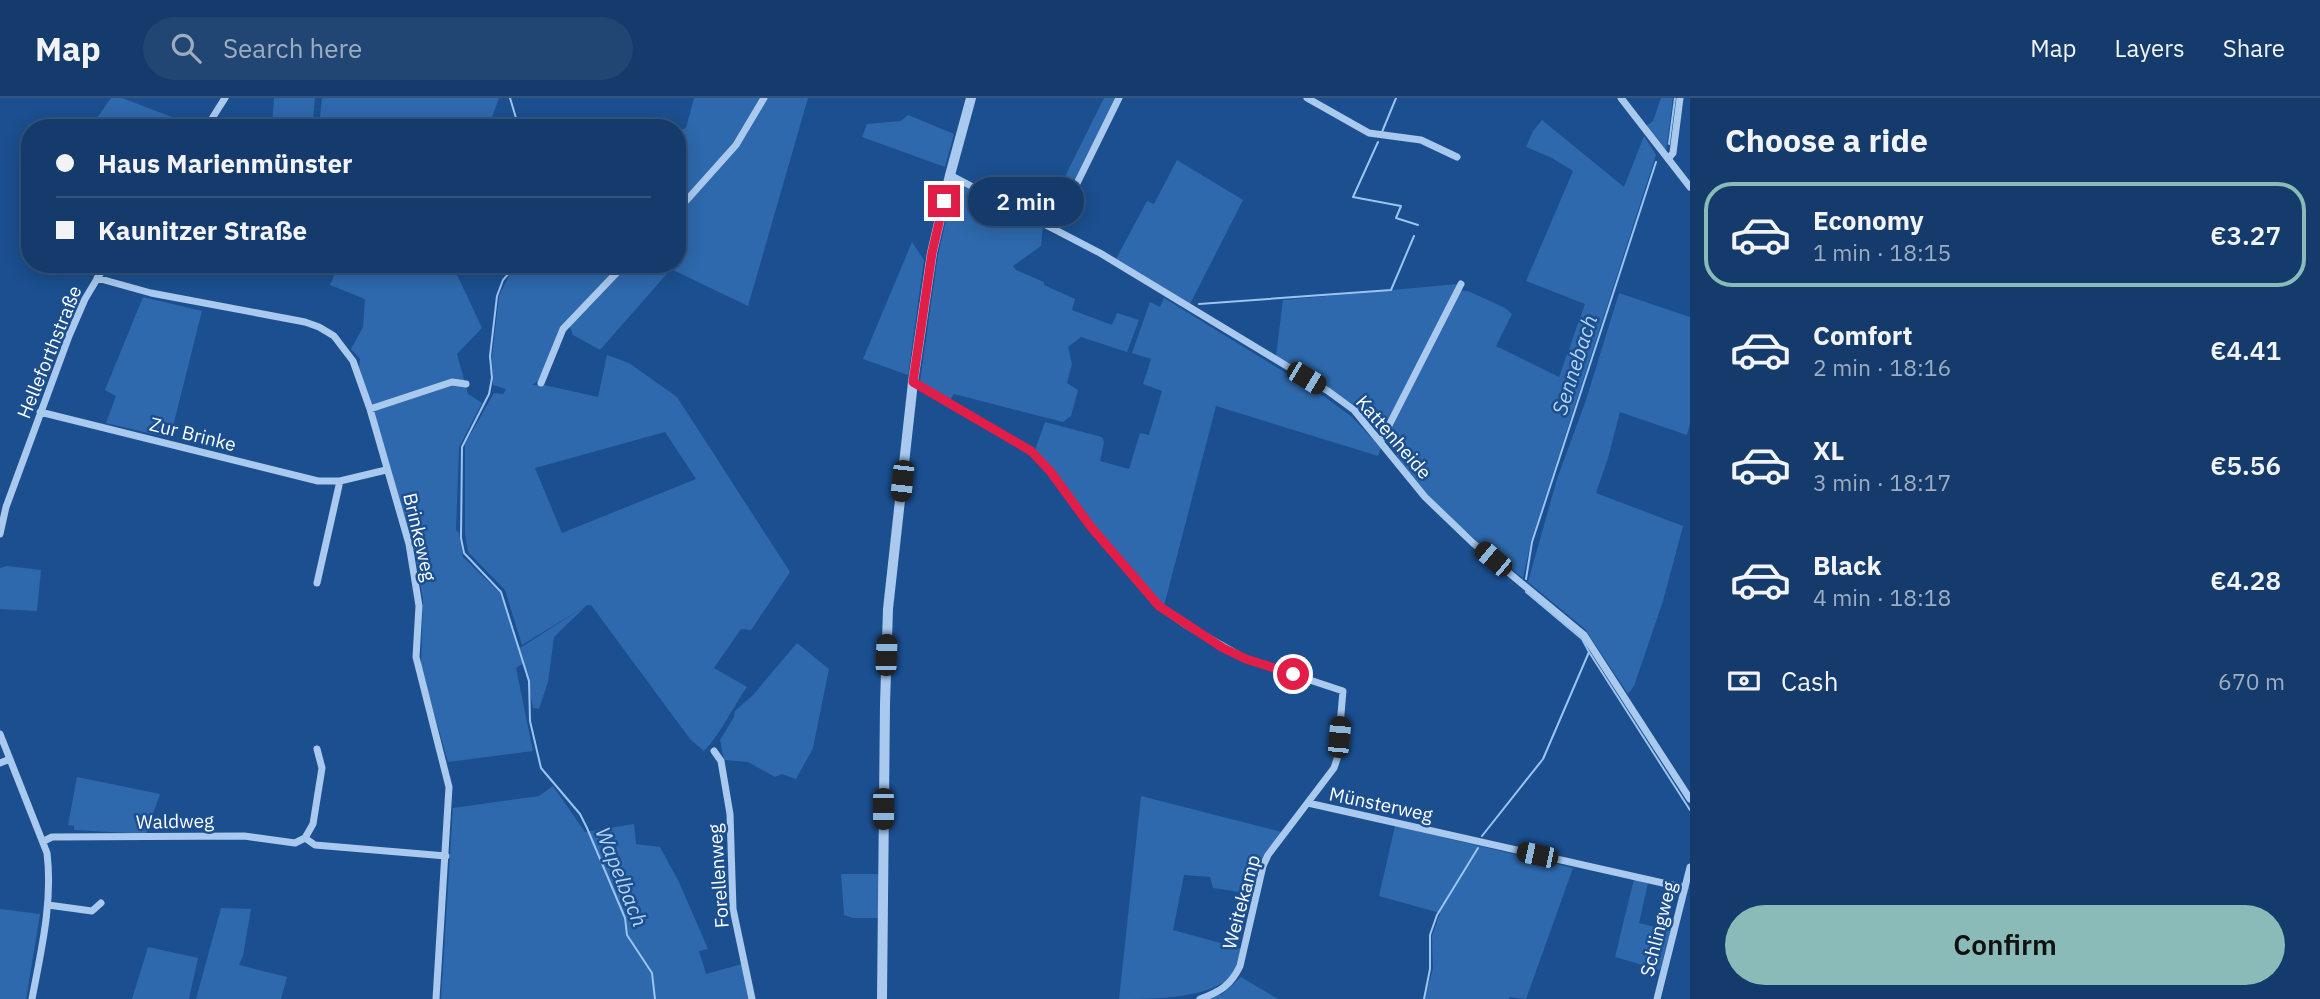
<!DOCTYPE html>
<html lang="en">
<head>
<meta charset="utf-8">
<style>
  :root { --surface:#143b6b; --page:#214673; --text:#f1f3f6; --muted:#9dadc1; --line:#33557e; --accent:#8bbbb9 }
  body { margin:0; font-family:"IBM Plex Sans",sans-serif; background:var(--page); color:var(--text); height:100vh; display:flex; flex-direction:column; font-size:26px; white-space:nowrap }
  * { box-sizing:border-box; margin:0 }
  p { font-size:23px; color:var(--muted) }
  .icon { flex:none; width:38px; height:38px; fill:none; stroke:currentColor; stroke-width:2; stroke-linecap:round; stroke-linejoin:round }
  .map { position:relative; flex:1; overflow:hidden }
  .side { display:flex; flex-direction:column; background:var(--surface); width:630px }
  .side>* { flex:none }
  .hud { position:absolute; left:21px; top:21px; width:665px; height:154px; border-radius:28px; box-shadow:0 4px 18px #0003,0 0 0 2px var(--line); display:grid; align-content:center; height:154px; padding:0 35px; background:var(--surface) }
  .end { position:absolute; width:32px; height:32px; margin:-16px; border:9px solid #e11d48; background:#fff; box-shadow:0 0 0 4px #fff }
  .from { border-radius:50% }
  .bubble { position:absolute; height:49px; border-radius:24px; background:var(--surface); box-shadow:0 4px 18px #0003,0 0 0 2px var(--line); font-size:23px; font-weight:600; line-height:49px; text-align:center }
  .car { position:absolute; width:21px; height:42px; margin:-21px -10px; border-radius:9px; box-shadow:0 0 5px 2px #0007; background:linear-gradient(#222 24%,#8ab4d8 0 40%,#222 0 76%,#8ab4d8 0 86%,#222 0) }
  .hud b { display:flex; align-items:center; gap:24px; height:66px; font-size:26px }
  .hud b+b { border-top:2px solid var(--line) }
  .hud i { width:18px; height:18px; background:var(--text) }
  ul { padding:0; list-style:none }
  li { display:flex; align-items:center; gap:21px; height:105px; margin:0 14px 10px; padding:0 21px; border:4px solid transparent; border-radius:28px }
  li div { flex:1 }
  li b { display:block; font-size:26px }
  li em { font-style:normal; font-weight:600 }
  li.selected { border-color:var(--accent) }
  li>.icon { width:63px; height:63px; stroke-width:1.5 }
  h2 { padding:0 35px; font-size:32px; line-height:84px }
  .pay { display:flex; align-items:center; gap:18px; height:77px; padding:0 35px; font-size:26px }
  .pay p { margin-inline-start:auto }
  .button { display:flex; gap:14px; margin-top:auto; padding:14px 35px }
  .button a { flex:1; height:80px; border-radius:42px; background:var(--accent); color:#111; font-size:28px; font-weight:600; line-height:80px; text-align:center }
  header { display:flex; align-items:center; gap:42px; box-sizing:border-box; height:98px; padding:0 35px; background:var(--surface); border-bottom:2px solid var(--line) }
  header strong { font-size:33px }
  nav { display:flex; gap:38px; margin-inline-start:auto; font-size:24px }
  .search { width:490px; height:63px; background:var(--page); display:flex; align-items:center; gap:18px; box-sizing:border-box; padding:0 24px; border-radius:38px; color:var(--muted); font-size:26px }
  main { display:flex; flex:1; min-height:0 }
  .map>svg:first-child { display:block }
</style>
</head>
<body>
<header>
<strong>Map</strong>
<div class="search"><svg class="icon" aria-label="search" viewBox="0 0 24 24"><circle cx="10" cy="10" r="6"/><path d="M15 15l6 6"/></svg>Search here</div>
<nav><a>Map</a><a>Layers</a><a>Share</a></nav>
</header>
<main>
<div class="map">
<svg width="1690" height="901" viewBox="0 0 1690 901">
  <rect width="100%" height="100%" fill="#1b4f8f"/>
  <path fill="#2e69ad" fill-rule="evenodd" d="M111,0h11l76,29 -108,1z
    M274,0h41l-3,30h-23l-17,-4z
    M322,0h177l-11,30h-169z
    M694,0h114l-60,208 -77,-37 -71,81 -27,-15 -4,-10 -7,3 -24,53 -6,4h12l54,12 9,-42 22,8 48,34 113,175 -39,58 -10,-1 -27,39 33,19c-15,21 -25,45 -43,64l-14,-12 -99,-134h-4l-33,32 -6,45 -9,27 -6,-1 -9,-45 -8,5 17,83 -85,11 -27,-95 2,-67 -9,-53 -55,-178 1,-10 -9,-10 12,-22 2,-28 -35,-14 9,-21h113l30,64 -25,26 11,40 14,9 -23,44 -3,83 3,3 4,24 37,36 20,55 67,-43 -65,40 -17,-55 -37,-38 -3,-18v-90l29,-51 9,1 3,-5 -13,-4 -1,-29 7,-60 11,-22 15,-10h152v-133l9,-3zM665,334l31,47 -134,54 -27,-65z
    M1104,0h12l-61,126 -11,-5z
    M1661,0h12l-7,54 -20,-26 7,-5z
    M908,17l46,19 -9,33 -83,-30 5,-13 34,-3z
    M1542,22l82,67 20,-51 12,19 -125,386 -8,37c-36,-29 -130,-101 -135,-146l69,-137 5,-4h6l37,17 7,6 -16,32 63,31 26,-73 -59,-23 47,-110 -21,-13 -26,-11 7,-16z
    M1177,62l66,40 -53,104 -74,-45 31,-58 7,3z
    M955,83l88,44 -2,21 -28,20 3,4 28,12v3l31,14 -3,11 40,15 5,-12 22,7 -12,32 -46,-15 -13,10 4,17 -5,19 11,7 -7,26 -8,6 -109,-28 -6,9 -29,-15 19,-133z
    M912,144l12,18 -16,115 -45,-16z
    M1457,186l-71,142 -9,1 -26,-24 -75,-47 7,-56z
    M1619,195l71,24v106l-3,12 -67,-23 -12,46 -12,35 87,33 -20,75 -29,85 -6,8 -43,-65 -57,-47 29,-103 29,-79z
    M143,199l59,14 -32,127 -64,-15 10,-27 -11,-6z
    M1164,200l161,99 27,20 29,31 -3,8 -162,-50 -52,200 -71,-81 -41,-57 -17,-18 10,-28 57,15 2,5 -4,19 29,8 11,-36 9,2 13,-44 -19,-7 8,-25 -19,-6 18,-51 10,5z
    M7,468l34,4 -4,41 -37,-2v-41z
    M797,545l32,26 -16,79 -17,31 -14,-5 -7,3 -27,-15 -24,-2 -4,-20 14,-23 1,-6 18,-16z
    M77,679l83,17 -14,40 -72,-4v-4l-6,-1z
    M553,688l32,46 49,-8 2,20 24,3 19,35 29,67 -9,2 7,23 36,-10 8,35h-309l12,-191 86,-12z
    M1141,698l141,36 -29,62 -40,-6 -3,-11 -26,-2 -11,55 69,19c-3,10 -5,22 -13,30 -27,20 -75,20 -110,20z
    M1395,728l178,42 -47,131 -16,-2 -1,2h-85l9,-30 -1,-33 8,-23 -61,-17z
    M841,776h39l-1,44h-26l-9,-3z
    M1634,781l14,4 -9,40 31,8 -10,39 -45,-13z
    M221,810l30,1 -8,47 -4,9 48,12 -6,22h-85z
    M0,811l40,5 -14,85h-26z
    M148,849l50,11 -9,41h-57z
    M1241,879l37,22h-71l15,-5z"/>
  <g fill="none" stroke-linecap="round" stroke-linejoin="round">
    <path stroke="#9cc4f0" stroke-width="2" d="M510,0l9,30
      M1382,34l14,-34
      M1378,44l-25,55 48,9 -5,12 22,7
      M1669,46l6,-46
      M522,166l-12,8 -7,8 -6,16 -7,60 2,22 -3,16 -27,53 -1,91 3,15 37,39 28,89 1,40 11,47 39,46 7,14 38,90 2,17 25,38 3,26
      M1199,206l192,-14 23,-54
      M1526,481l6,-37 124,-380
      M1589,554l101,158
      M1482,738l61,-77 46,-107 -7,-13 -56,-47
      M1424,901l6,-30v-34l7,-20 41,-67"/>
    <path stroke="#a9c9ee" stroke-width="7" d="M1307,0l62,35 52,7 36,17
      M1621,0l69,89
      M206,30l19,-30
      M1668,61l5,-6 7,-55
      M950,77l150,78 228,138 26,19 71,87 48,46 111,92 106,164
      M677,113l59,-66 28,-47
      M1055,130l64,-130
      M97,180l54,15 154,29 14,5 15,9 19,25 17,48 39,135 10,62 -3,51 33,130 -13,212
      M913,284l118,69 19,20 41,56 68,79 27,19 60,34 97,32 -6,68 -3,9 -66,87 -5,11 -23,100c-9,19 -20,26 -40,33
      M541,285l22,-54 62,-65
      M370,311l82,-27 14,2
      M40,314l278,69h22l46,-11
      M1381,343l80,-157
      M0,436l6,-27 63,-171 16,-37 21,-35
      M317,485l23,-102
      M0,636l47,119c6,49 -6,98 -15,146
      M714,653l7,10 9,53 3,95 19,90
      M0,665l10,-4
      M1308,705l377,85
      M305,740l10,7 131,11
      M44,743l8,-4 192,-1 51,7 10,-5 8,-14 9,-56 -5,-19
      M48,807l44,6 9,-8
      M1657,901l33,-132"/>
    <path stroke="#a9c9ee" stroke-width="10" d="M882,901l3,-295 3,-95 25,-227 19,-129 18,-78 21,-77"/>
  </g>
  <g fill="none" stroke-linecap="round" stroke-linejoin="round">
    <path stroke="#e11d48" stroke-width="9" d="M944,103l-12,52 -19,129 118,69 19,20 41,56 68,79 64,42 23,11 47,15"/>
  </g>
  <g text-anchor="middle" stroke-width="5" stroke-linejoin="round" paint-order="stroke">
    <g font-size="19" fill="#fff" stroke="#1b4f8f">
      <text transform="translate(49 254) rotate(-68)" y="7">Helleforthstraße</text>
      <text transform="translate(193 336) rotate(14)" y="7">Zur Brinke</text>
      <text transform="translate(1394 339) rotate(49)" y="7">Kattenheide</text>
      <text transform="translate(420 439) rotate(77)" y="7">Brinkeweg</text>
      <text transform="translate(1381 706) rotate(12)" y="7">Münsterweg</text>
      <text transform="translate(175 723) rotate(-1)" y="7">Waldweg</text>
      <text transform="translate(718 778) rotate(-94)" y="7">Forellenweg</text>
      <text transform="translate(1241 804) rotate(-75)" y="7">Weitekamp</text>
      <text transform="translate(1658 831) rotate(-76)" y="7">Schlingweg</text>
    </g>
    <g font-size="21" font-style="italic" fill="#b5d3f5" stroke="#1b4f8f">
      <text transform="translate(1575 267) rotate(-72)" y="7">Sennebach</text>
      <text transform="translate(621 779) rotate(68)" y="7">Wapelbach</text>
    </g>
  </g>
</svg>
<i class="end from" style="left:1293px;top:576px"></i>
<i class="end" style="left:944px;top:103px"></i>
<div class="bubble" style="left:968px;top:79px;width:116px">2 min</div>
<i class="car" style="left:1306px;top:280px;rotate:121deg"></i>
<i class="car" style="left:902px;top:383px;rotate:186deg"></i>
<i class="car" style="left:1493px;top:461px;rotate:310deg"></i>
<i class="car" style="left:886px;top:557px;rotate:2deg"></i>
<i class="car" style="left:1339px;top:639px;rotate:5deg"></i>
<i class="car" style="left:883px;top:711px;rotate:180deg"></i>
<i class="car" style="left:1537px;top:757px;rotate:282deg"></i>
<div class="hud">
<b><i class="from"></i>Haus Marienmünster</b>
<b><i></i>Kaunitzer Straße</b>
</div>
</div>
<section class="side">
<h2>Choose a ride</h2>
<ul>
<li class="selected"><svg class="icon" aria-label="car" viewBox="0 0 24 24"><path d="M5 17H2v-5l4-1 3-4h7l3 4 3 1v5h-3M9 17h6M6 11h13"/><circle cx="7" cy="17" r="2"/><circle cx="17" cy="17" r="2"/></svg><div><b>Economy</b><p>1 min · 18:15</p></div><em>€3.27</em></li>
<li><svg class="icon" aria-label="car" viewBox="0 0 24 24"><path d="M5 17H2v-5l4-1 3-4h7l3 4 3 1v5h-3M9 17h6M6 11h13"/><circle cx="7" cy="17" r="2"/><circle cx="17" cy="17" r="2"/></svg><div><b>Comfort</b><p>2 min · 18:16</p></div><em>€4.41</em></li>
<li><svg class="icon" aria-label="car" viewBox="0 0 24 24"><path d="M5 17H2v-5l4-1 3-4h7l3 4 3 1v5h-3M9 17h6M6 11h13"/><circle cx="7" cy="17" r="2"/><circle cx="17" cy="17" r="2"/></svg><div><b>XL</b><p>3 min · 18:17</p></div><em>€5.56</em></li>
<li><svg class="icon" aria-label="car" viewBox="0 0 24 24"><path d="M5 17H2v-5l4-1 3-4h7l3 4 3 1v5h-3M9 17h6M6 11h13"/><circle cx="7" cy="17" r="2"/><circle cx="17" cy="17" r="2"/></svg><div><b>Black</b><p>4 min · 18:18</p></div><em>€4.28</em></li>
</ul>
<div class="pay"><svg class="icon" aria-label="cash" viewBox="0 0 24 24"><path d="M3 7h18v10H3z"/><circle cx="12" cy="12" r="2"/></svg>Cash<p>670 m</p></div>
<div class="button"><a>Confirm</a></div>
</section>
</main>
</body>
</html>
